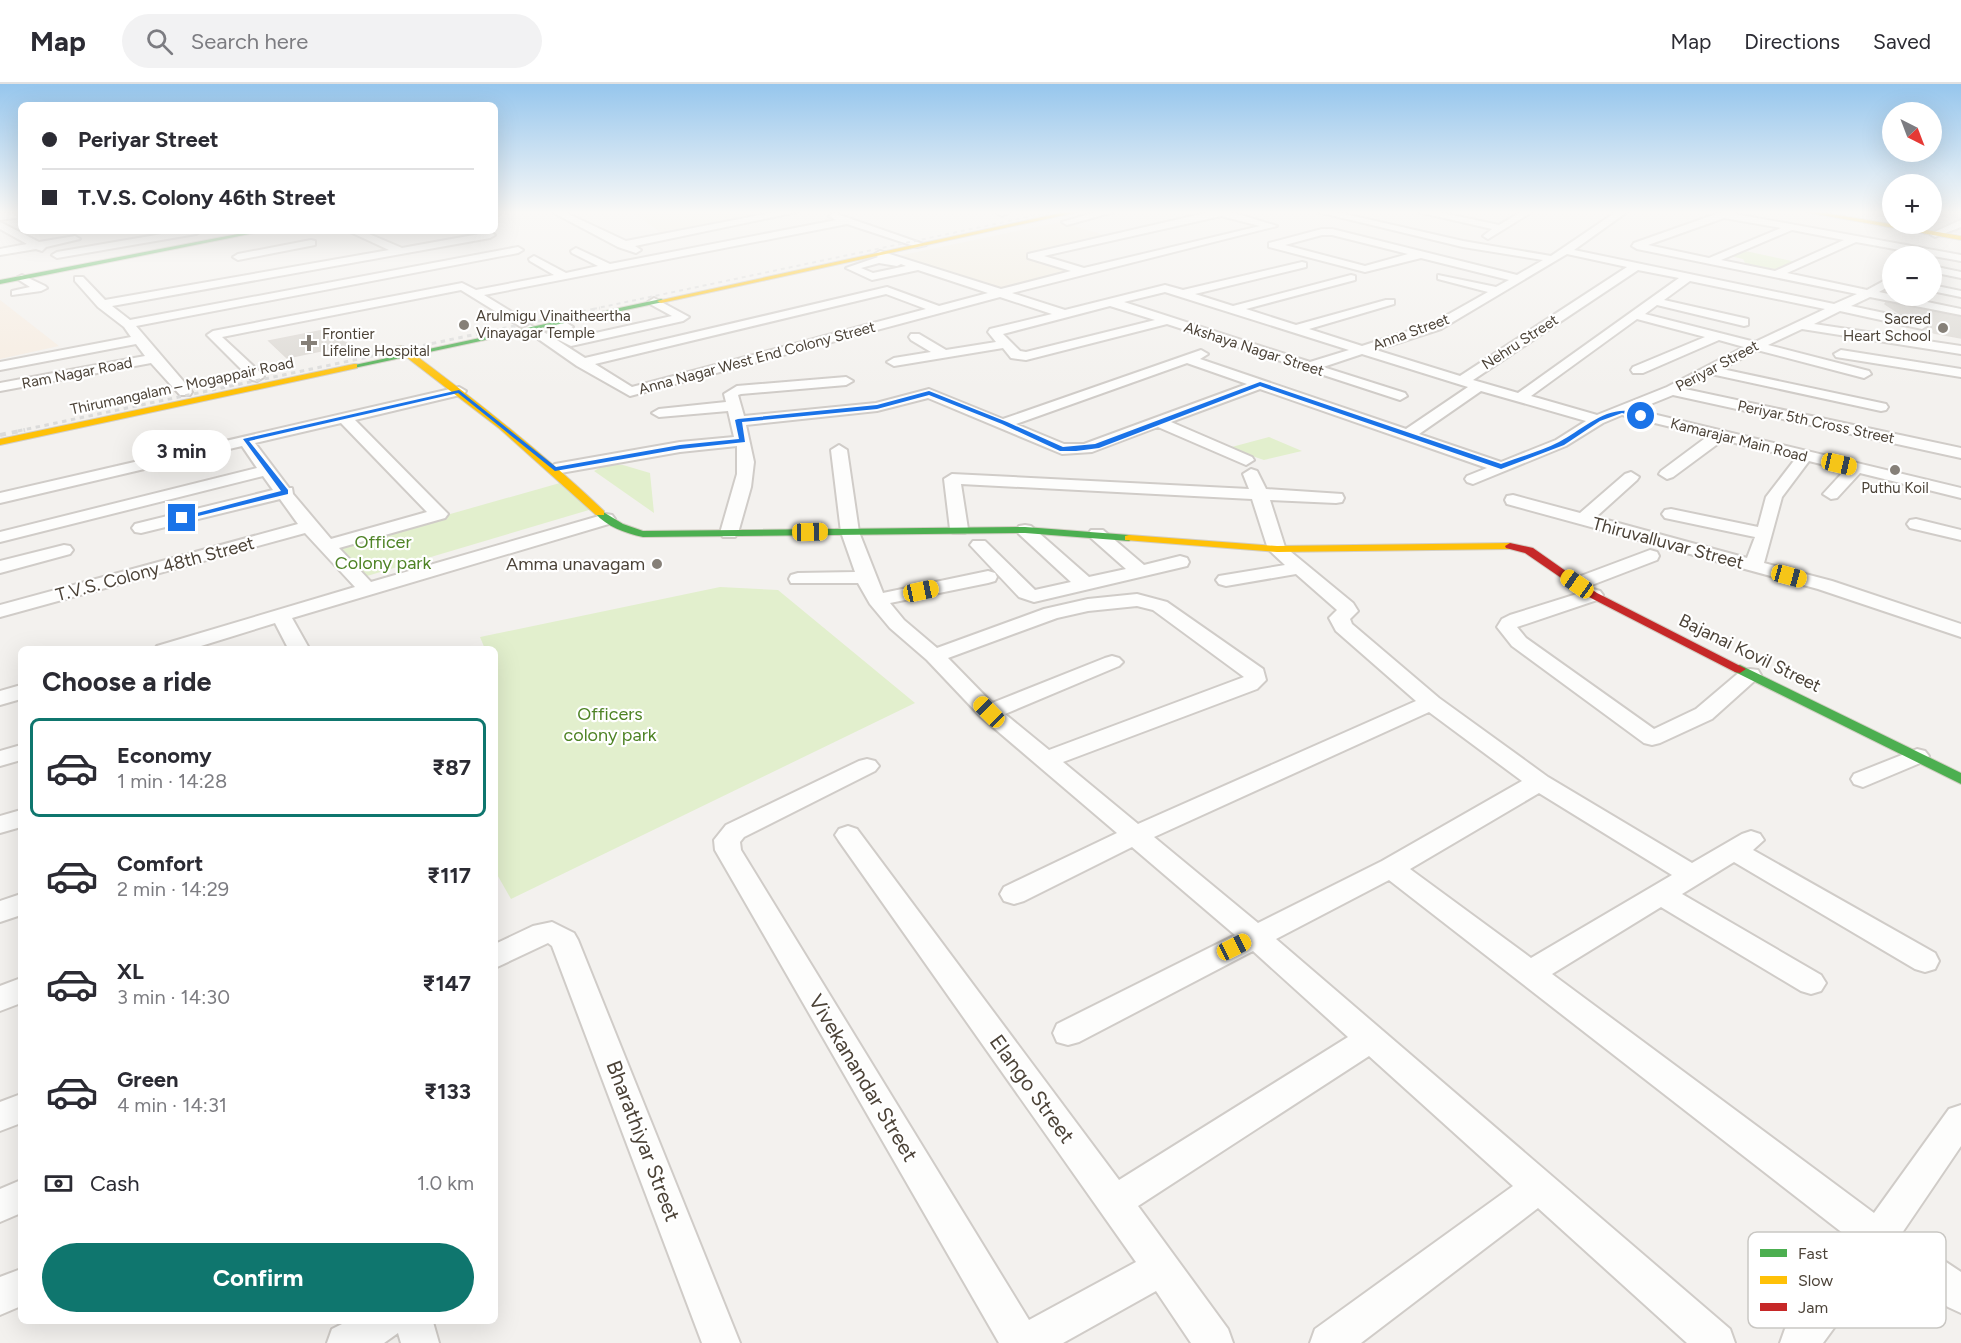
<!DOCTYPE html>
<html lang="en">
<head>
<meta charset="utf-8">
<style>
  :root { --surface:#fff; --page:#f2f2f3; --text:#2b2b33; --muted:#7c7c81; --line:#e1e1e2; --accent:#0f766e }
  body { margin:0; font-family:Figtree,sans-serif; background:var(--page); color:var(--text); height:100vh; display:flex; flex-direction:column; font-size:22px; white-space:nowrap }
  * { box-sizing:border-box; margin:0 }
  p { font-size:20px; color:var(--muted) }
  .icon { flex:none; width:33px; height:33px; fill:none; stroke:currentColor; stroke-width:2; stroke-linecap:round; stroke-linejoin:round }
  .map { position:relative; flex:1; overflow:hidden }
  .sheet { position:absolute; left:18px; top:562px; width:480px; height:678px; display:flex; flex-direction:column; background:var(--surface); border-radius:9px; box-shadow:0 6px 24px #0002 }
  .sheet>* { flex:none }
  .guide { position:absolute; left:18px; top:18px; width:480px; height:132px; border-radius:9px; box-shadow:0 6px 24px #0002; display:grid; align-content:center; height:132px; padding:0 24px; background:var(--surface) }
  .needle { width:39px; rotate:138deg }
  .buttons { position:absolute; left:1882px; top:18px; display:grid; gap:12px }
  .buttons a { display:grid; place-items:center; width:60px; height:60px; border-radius:50%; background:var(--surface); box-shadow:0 6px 24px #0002; font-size:30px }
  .end { position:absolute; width:27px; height:27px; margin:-14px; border:8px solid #1a73e8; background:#fff; box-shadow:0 0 0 3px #fff }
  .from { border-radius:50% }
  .bubble { position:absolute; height:42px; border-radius:21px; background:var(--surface); box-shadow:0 6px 24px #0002; font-size:20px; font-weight:700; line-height:42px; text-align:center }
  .car { position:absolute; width:18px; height:36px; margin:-18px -9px; border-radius:8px; box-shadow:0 0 4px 2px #0007; background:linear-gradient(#f5c518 24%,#345 0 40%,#f5c518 0 76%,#345 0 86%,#f5c518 0) }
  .guide b { display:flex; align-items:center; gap:21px; height:57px; font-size:22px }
  .guide b+b { border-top:2px solid var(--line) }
  .guide i { width:15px; height:15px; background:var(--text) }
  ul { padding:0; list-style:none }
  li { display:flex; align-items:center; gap:18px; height:99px; margin:0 12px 9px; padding:0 12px; border:3px solid transparent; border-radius:9px }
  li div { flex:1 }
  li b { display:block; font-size:22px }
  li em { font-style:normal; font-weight:700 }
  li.on { border-color:var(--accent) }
  li>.icon { width:54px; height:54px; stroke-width:1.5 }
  h2 { padding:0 24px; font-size:27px; line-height:72px }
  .pay { display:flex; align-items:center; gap:15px; height:66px; padding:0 24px; font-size:22px }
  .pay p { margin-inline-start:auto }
  .cta { display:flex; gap:12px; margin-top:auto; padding:12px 24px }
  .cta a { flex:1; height:69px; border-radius:36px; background:var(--accent); color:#fff; font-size:24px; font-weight:700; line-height:69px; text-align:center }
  header { display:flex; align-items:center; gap:36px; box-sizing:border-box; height:84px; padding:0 30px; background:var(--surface); border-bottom:2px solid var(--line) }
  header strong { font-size:28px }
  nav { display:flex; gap:33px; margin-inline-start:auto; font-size:21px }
  .search { width:420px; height:54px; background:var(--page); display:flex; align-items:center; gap:15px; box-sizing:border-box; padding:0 21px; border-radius:33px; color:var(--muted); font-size:22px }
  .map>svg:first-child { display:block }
</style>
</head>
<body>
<header>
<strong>Map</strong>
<div class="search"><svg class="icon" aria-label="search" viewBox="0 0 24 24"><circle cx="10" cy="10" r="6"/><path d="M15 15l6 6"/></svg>Search here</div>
<nav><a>Map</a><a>Directions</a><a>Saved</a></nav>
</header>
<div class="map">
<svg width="1961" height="1259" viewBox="0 0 1961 1259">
  <rect width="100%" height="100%" fill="#f3f1ee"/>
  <path fill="#f6ece1" d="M0,216l59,46 -59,13z"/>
  <path fill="#e6e1dd" d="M1932,128h29v22l-65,-10h36z"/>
  <path fill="#f1ece0" d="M632,128h144l-113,22z
    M1060,138l48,14 -81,19 50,17 -76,20 -103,-36z"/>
  <path fill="#e2efcd" d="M1741,166l55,12 -24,10 -25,-5 -4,-8 -13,-3z
    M1269,353l33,14 -38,9 -36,-12z
    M607,380l16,1 27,8 4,40 -60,-42z
    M567,397l32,26 -232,69 -30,-30z
    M720,503l58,3 137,113 -404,196 -16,-28v-221l-10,-1 -5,-12z"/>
  <path fill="#dcd9d4" stroke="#dcd8d3" stroke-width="1.5" d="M1886,218l75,15v21l-27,-5 -8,-4 4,-5 -7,-5 -21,-4 -17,-11z
    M329,245l20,16 -62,13 -18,-17z"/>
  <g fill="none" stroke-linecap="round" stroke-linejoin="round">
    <defs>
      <path id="street" d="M21,128v5l-21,3v-6z
        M552,128h12l62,29 150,-29h21l-162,34 6,4 -5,3 -18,-6z
        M1010,128l-8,4 -5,-3 1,-1z
        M1096,128h18l-47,13 -5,-3z
        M1210,128h21l46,14 -265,67 53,17 100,-25 18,5 119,-28 4,1v4l-111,27 38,12 118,-31 4,1v4l-109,29 50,16 90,-25h8v4l-85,25 53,17 71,-23 55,-31 -50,-13v-4l58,12 13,-7 -88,-22 -56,14 -96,-25v-4l53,-14h10l185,46 26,-15 -80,-13 -145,-35h18l127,29 88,15 65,-44h11l-53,38 260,54 23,-10 -220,-45 -5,-3 2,-3 88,-31h14l-1,2 226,41v6l-105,-19 -69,31 80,17 26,-14v8l-14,8 82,17v6l-91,-18 -19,9 71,15 6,4 -6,4 -82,-18 -26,13 147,22v8l-159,-25 -34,16 101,26 2,3 -7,4 -107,-28 -35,19 164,35 2,3 -2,3 -5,1 -170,-37 -26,15 276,59v10l-288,-63 -37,15 325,78v10l-101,-25 -23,25 -6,1 -8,-5 22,-24 -36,-9 -27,36 -18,66 68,18 129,43v13l-143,-48 -311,-85 -2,-4 2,-4 6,-1 67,18 45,-39 6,-2 8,5 -2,3 -41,37 151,41 8,-21 -90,-19 -3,-4 3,-4 6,-1 87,18 8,-30 30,-39 -73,-18 -50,37 -6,2 -8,-5 2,-3 47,-35 -86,-21 -19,8 -37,23 -93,38 -6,-2 -2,-3 2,-3 20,-8 -227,-79 -89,33 81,35 2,3 -8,5 -88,-38 -66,25 -30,2 -134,-56 -51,13 -131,14 8,37 -3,25 -13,46 -3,4h-12l-3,-4 17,-59v-28l-57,6 -125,22 -8,-5 8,-5 125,-22 54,-5 -6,-26 -69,6 -7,-4 7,-4 67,-7 -2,-8 13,-8 109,-9 7,4 -7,4 -105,9 -3,1 6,21 132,-13 53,-14 74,30 198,-69 7,4 -8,5 206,70 62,-42 -106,-33 -39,13 82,26 2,3 -7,4 -233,-76 -141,36 -15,-2 -8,-10 -109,18 -7,-4 7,-4 37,-6 -20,-12 -2,-3 2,-3h8l27,16 50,-8 -8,-10 2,-3 62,-15 -52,-17 -370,99 -53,-30 -53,-37 6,-4 17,9 1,-5 9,-3 -4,-4 6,-4 14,9 -10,6 10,5 99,-22 -22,-12 -2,-2 6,-4 35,19 -6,4 -112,25 -22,-11 36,23 302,-71 52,19 49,-13 -70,-23 -46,10 -26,-12 32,-11 -3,-3 5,-3 121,38 70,-18 -43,-13v-4zM1221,132l39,10 -176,42 -40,-12zM1724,134l57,10 -72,30 -61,-13zM1792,146l52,10 -69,31 -54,-11zM1322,151h10l76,19 -43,12 -80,-21zM1567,170l60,13 -167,109 -84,-26 65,-21zM879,179l18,3 4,-2 5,2 -33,7 -12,-5zM1638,186l41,8 -161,115 -45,-13zM1690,197l135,28 -70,33 -110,-28 12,-9 87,21 4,-1v-6l-84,-19zM1165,208l184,58 -39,12 -186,-60zM886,210l40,15 -294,78 -37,-23zM1110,222l45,14 -129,32 -6,-1 -17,-17zM1637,235l68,18 -72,30 -2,3 2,3h10l76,-33 25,7 -77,40 -70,28 -66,-19zM1187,279l60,21 -163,60h-20l-48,-20zM1481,307l105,30 -30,19 -55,22 -82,-28z
        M1418,128h20l61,13 22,-13h11l-44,27 -5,-3 9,-7z
        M1886,128h7v4z
        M834,129l92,32 -9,2 -70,-23 -363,71 41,25 2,3 -2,3 -4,1 -60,-37 -239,47 40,37 2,3 -7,4 -5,-1 -45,-45 6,-4 249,-48 14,7 78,-15 -24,-14 -1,-2 5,-3 32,17 32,-7 -26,-13 -1,-2 5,-3 34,16 226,-44 -7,-4z
        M1961,136v7l-26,10 -5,-3z
        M0,138l39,20 36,-6 5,3 -34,8 -4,4 -6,-2 -36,6v-6l27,-5 -27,-15z
        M179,147h22l-5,3 -139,24 -5,-3 5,-3z
        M348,147h14l40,17 88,-16 5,3 -5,3 -378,68 18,14 388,-73 5,3 -5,3 -382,73 54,63 2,3 -2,3h-10l-29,-32 -151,28v-8l145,-27 -9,-12 -136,26v-8l131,-25 -7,-10 -26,-20 -23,-26v-4h8l22,23 284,-50z
        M311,156l4,1v4l-77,15 -5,-3 5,-3z
        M1932,182l29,6v6l-29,-6z
        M22,191l23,11 2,2 -6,3 -29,4v-4l18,-4 -14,-9z
        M1932,201l29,6v6l-29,-6z
        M1841,266l120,19v8l-125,-20 -2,-3z
        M459,303l7,4 -2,3 -109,26 93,94 -3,4 -106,30 32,34 235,-68 6,1 3,4 -3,4 -320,95 18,32h-21l-14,-27 -87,27h-34l3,-4 198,-59 -50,-54 -305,84v-12l298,-81 -18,-25 -139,34 -6,-1 -3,-4 3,-4 138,-34 -10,-14 -263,66v-10l257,-64 -15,-22 -242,57v-10zM341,339l86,89 -96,27 -38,-45 -1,-6h-3l-34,-45z
        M839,361l8,5 12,82 24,61 105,-22 7,2 2,4 -2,4 -7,2 -98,20 14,17 33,28 107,-39 44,-10 49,-5 30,8 96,67 3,11 -9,9 -194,73 75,62 278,-123 -80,-70 -7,-13 8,-8 -41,-36 -70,12 -7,-2 -3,-4 3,-4 66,-11 -17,-16 -16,-50 -291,-15 7,45 -3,4h-12l-3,-4 -6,-50 8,-5 297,15 -6,-15 8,-5 6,2 9,18 76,5 2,4 -2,4 -6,1 -66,-3 15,47 68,56 5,8 -8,8 2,5 87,74 109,79 144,86 50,-29 9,-3 9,3 4,6 -11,10 182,103 4,8 -4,8 -10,3 -10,-3 -181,-107 -52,32 139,81 5,8 -5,8 -10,3 -10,-3 -140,-84 -109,67 322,239 75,-104 12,-4v41l-59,87 59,39v41l-13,-6 -66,-45 -59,81h-43l5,-14 68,-88 -464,-361 -113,59 454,390 5,14h-48l-149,-135 -177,135h-51l5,-14 198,-143 -144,-130 -231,150 90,123 5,14h-42l-35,-52 -93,52h-64l-284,-493 -1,-10 12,-15 133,-64 8,-2 8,2 4,5 -4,5 -131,66 -4,5 1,8 288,470 107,-58 -297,-421 -4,-6 4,-6 9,-3 9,3 262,351 229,-143 -95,-86 -174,91 -11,3 -11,-3 -4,-9 4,-9 178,-89 -103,-88 -108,54 -10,3 -10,-3 -4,-7 4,-7 113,-54 -136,-116 -54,-57 -37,-32 -20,-24 -12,-21h-67l-2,-4 2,-4 7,-2 57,-1 -14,-40 -10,-82zM1137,522l16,4 91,67 -195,73 -44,-36 114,-48 4,-4 -4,-4 -7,-2 -7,2 -113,45 -44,-45 109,-40 31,-7zM1429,628l93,69 -140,80 -124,62 -104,-86zM1539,709l133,82 -141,83 -121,-89z
        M1916,435l45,11v10l-51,-12 -3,-4 3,-4z
        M1025,441l6,1 58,51 37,-8 -35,-31 -3,-4 3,-4h12l41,35 36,-9 7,2 2,4 -2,4 -153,36 -15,-5 -49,-52 3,-4h12l50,49 36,-8 -52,-48 -3,-4 3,-4z
        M64,461l6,1 3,4 -3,4 -70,19v-12z
        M1650,466l7,2 2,4 -2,4 -73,28h-14l-3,-4 3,-4z
        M1593,505l7,2 3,4 -3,4 -83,28 9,11 128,91 42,-20 46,-39 8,-1 8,1 3,5 -49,44 -52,24 -8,2 -8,-2 -132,-97 -15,-19 5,-8 8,-4z
        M21,601v14l-21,6v-14z
        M21,661v15l-21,6v-15z
        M1917,665l8,2 4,5 -4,5 -62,26 -9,-3 -3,-5 3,-5z
        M21,726v17l-21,6v-17z
        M21,810v21l-21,7v-21z
        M552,838l22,11 4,7 162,403h-38l-150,-397 -4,-3 -53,25v-24l38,-18z
        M21,894v25l-21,8v-25z
        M21,1010v29l-21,8v-29z
        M21,1096v33l-21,9v-33z
        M21,1185v37l-21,9v-38z
        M346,1238h87l6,21h-38l-3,-10 -14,10h-57l5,-14z"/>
      <path id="fast" d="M253,147h12l-265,53v-4z
        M661,215l4,2 -2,1 -309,66 -4,-2z
        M600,426l23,14 20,7 382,-4 104,8 5,3 -5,3 -104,-8 -382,4c-18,-4 -36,-10 -48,-24z
        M1740,581l221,108v11l-226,-112 -1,-3 1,-3z"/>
      <path id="slow" d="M1065,128h13l-417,91 -4,-2z
        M1805,128h15l141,24v4z
        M397,262h6c70,52 138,105 201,165v4h-8l-96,-86 -103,-79z
        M354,280h3v4l-357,77v-6z
        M1129,451l148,11 233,-3 5,3 -5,3 -233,3 -152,-12v-4z"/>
      <path id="jam" d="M1510,459l23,5 64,45 149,76 -6,4 -5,-1 -146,-75 -64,-44 -19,-5 -1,-2z"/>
    </defs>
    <use href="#street" stroke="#d0ccc8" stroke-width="4"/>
    <use href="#fast" stroke="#d3cec4" stroke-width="2"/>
    <use href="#slow" stroke="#d3cec4" stroke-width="2"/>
    <use href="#jam" stroke="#d3cec4" stroke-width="2"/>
    <use href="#street" fill="#fdfdfc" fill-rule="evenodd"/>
    <use href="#fast" fill="#4caf50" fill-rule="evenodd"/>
    <use href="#slow" fill="#ffc107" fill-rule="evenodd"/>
    <use href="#jam" fill="#c62828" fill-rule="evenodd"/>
    <path stroke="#dbdbda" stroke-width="2" stroke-dasharray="4 4" stroke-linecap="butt" d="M593,225l459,-97"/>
    <path stroke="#dbdbda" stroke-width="3" stroke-dasharray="4.5 4.5" stroke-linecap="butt" d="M18,347l582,-123"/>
    <path stroke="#dbdbda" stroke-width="4" stroke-dasharray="6 6" stroke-linecap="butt" d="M0,351l25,-5"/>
  </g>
  <linearGradient id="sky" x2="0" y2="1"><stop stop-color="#96c6ed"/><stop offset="0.42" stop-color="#faf9f7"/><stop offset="1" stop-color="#faf9f7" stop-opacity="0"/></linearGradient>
  <rect width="1961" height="305" fill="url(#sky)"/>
  <path fill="#1a73e8" d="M1260,298l241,82c19,-7 40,-13 58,-22 27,-14 53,-43 85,-26l-3,2 -19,-5 -22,8 -36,24 -63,24 -241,-83 -161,62 -23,3h-16l-58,-27 -73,-29 -52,14 -135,13 3,20 -65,7 -125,22 -97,-78 -209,48 39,49v4l-106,26 -4,-2 103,-27 -38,-52 216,-49 97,77 124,-22 59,-6 -4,-19 3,-1 139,-14 52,-14 78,31 56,25 32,-3z"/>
  <g fill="#868078" stroke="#fff" stroke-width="2">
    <circle cx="464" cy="241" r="6"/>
    <circle cx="1943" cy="244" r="6"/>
    <path d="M306 250h6v6h6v6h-6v6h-6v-6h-6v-6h6z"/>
    <circle cx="1895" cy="386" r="6"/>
    <circle cx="657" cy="480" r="6"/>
  </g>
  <g text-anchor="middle" stroke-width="4.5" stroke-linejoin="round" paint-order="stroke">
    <g font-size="15" fill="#4c4338" stroke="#fff" text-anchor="start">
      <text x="476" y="237">Arulmigu Vinaitheertha<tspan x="476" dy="17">Vinayagar Temple</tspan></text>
      <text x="1931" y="240" text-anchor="end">Sacred<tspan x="1931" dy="17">Heart School</tspan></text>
      <text x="322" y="255">Frontier<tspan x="322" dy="17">Lifeline Hospital</tspan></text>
      <text x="1895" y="409" text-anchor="middle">Puthu Koil</text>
    </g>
    <g font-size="15" fill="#4c4338" stroke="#fff">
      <text transform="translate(1411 248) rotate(-20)" y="5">Anna Street</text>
      <text transform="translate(1520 258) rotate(-33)" y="5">Nehru Street</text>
      <text transform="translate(1254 265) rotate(18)" y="5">Akshaya Nagar Street</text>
      <text transform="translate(757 274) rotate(-15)" y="5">Anna Nagar West End Colony Street</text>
      <text transform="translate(1717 282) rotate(-28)" y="5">Periyar Street</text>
      <text transform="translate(77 289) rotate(-11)" y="5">Ram Nagar Road</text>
      <text transform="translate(182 302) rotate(-12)" y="5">Thirumangalam – Mogappair Road</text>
      <text transform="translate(1816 338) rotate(12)" y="5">Periyar 5th Cross Street</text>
      <text transform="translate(1739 356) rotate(14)" y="5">Kamarajar Main Road</text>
    </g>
    <g font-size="18" fill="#4e8325" stroke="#fff">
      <text x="383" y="464">Officer<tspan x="383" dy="21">Colony park</tspan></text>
      <text x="610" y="636">Officers<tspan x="610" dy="21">colony park</tspan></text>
    </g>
    <g font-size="18" fill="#4c4338" stroke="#fff">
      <text transform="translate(1668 459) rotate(15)" y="6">Thiruvalluvar Street</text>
      <text transform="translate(155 485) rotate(-15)" y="6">T.V.S. Colony 48th Street</text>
      <text transform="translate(1750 569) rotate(26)" y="6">Bajanai Kovil Street</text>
    </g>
    <g font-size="18" fill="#4c4338" stroke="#fff" text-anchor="end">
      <text x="645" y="486">Amma unavagam</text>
    </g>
    <g font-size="21" fill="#4c4338" stroke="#fff">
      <text transform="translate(863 994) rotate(59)" y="7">Vivekanandar Street</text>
      <text transform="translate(1032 1005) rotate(54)" y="7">Elango Street</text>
      <text transform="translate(643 1057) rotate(69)" y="7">Bharathiyar Street</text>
    </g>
  </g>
  <rect x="1748" y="1148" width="198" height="96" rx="9" fill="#fff" stroke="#c9c7c3" stroke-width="1.5"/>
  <rect x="1760" y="1165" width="27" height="8" fill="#4caf50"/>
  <rect x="1760" y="1192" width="27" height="8" fill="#ffc107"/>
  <rect x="1760" y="1219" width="27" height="8" fill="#c62828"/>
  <g font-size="16" fill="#4c4338">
    <text x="1798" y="1175">Fast</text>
    <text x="1798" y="1202">Slow</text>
    <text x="1798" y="1229">Jam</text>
  </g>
</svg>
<div class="buttons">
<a><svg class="needle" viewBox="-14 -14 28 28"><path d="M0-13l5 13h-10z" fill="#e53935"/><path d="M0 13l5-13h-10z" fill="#7c7c81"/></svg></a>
<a>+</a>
<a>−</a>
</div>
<i class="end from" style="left:1641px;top:332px"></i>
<i class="end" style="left:182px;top:434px"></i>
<div class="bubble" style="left:132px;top:346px;width:99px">3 min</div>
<i class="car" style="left:1839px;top:380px;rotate:103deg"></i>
<i class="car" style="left:810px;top:448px;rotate:89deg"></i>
<i class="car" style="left:1789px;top:492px;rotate:105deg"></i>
<i class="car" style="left:1577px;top:500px;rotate:305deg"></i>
<i class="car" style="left:921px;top:507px;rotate:78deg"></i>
<i class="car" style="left:989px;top:628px;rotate:315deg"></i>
<i class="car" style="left:1234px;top:863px;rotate:63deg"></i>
<div class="guide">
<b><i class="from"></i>Periyar Street</b>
<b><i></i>T.V.S. Colony 46th Street</b>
</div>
<section class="sheet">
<h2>Choose a ride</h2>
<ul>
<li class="on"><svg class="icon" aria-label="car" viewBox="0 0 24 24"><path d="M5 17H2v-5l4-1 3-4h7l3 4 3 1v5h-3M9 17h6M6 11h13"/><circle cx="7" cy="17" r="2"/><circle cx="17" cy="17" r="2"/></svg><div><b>Economy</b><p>1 min · 14:28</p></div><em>₹87</em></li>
<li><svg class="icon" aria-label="car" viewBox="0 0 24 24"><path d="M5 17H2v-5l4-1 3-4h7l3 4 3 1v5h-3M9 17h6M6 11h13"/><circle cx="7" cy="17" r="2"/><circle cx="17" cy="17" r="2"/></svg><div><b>Comfort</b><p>2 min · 14:29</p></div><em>₹117</em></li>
<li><svg class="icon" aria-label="car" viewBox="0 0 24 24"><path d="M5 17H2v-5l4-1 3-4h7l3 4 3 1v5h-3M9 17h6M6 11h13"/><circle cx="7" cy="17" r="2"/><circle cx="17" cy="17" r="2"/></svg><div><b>XL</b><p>3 min · 14:30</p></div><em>₹147</em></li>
<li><svg class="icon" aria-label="car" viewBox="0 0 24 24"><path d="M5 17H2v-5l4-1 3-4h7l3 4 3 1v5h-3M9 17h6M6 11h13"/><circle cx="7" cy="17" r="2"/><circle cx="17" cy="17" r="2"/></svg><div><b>Green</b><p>4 min · 14:31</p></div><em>₹133</em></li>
</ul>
<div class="pay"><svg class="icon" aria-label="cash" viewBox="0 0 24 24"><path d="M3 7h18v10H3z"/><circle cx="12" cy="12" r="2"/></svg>Cash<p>1.0 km</p></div>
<div class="cta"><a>Confirm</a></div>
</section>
</div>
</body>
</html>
